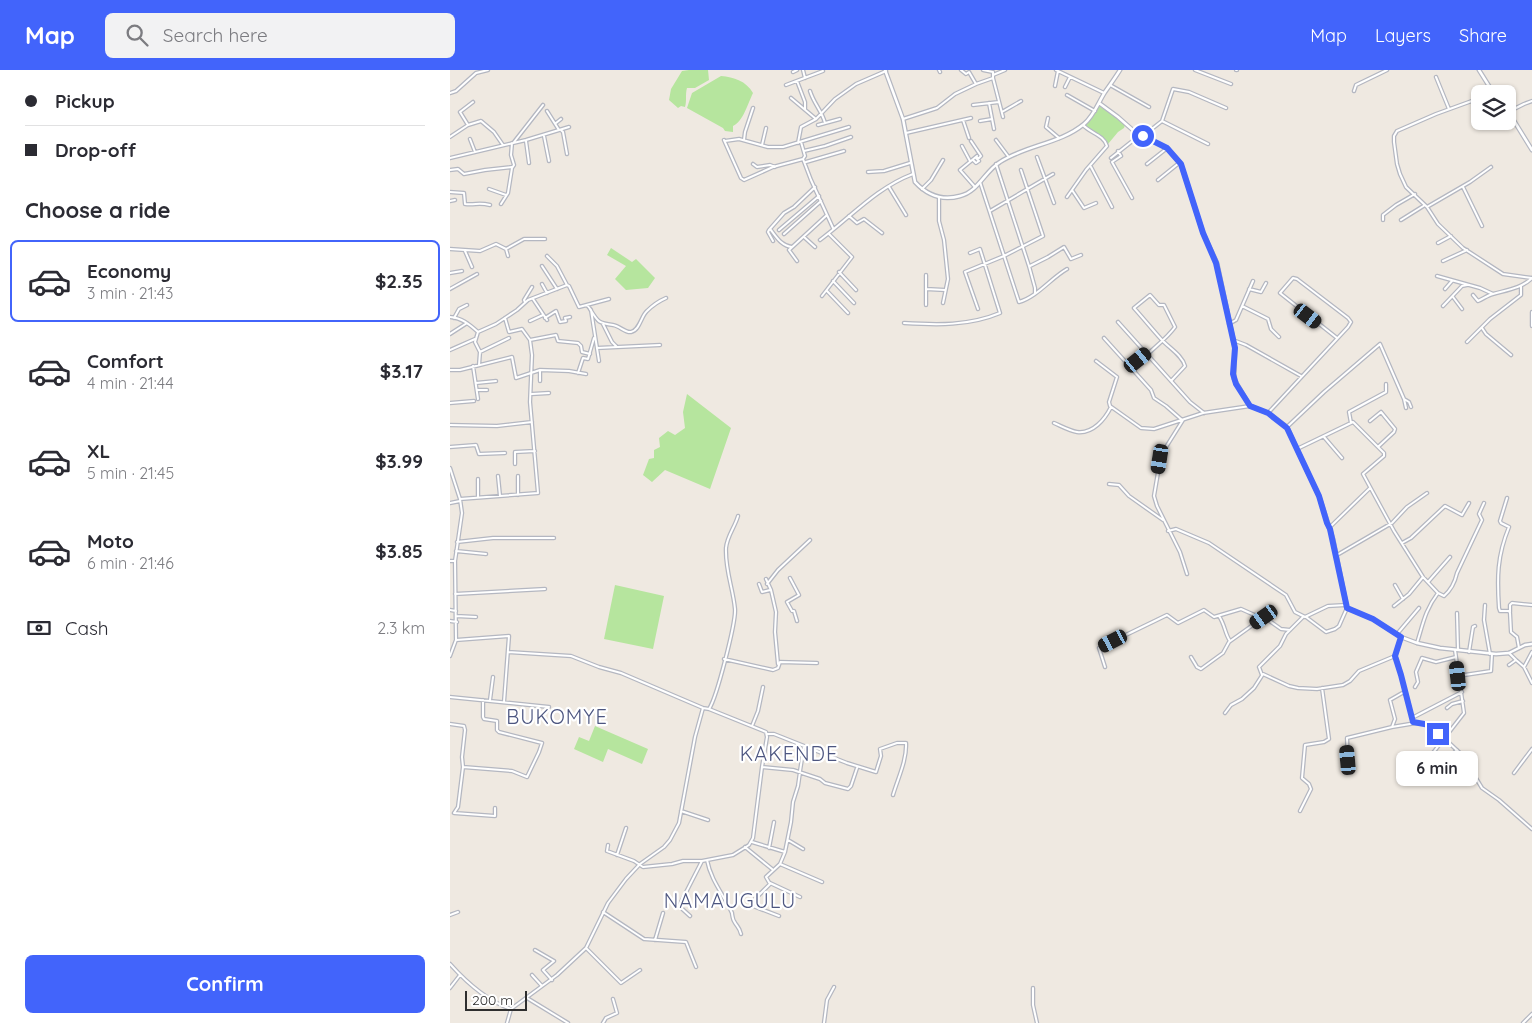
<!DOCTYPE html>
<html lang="en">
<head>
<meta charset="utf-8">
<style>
  :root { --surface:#fff; --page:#f2f2f3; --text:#2b2b33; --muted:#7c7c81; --line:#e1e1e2; --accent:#4264fb }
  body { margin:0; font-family:Quicksand,sans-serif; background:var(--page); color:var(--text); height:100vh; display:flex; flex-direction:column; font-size:19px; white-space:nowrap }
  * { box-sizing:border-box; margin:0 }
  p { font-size:16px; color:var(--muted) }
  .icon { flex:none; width:28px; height:28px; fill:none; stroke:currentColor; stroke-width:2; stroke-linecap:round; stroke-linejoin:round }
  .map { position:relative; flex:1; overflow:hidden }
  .side { display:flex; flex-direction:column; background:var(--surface); width:450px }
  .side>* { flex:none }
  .hud { display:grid; align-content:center; height:110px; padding:0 25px; background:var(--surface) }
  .tools { position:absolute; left:1021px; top:15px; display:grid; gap:10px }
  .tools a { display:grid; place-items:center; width:45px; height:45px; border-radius:8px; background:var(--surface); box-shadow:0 1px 4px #0004; font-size:25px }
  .scale { position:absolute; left:15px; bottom:12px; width:62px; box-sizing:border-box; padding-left:5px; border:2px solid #2e2e2e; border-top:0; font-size:14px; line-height:18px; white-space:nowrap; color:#2e2e2e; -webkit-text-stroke:4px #fff; paint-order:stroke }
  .end { position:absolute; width:22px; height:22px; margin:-11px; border:6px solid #4264fb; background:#fff; box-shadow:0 0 0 2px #fff }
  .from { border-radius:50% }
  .bubble { position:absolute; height:35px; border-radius:8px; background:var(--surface); box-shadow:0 1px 4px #0004; font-size:16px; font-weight:700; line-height:35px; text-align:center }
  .car { position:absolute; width:15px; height:30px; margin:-15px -8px; border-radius:6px; box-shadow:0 0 4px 1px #0007; background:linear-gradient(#222 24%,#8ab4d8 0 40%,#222 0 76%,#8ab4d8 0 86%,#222 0) }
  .hud b { display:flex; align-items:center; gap:18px; height:48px; font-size:19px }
  .hud b+b { border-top:1px solid var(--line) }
  .hud i { width:12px; height:12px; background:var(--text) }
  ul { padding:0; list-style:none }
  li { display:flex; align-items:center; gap:15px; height:82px; margin:0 10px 8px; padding:0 15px; border:2px solid transparent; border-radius:8px }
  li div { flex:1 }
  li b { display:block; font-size:19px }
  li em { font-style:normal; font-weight:700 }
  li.active { border-color:var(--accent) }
  li>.icon { width:45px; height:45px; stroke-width:1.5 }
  h2 { padding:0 25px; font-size:22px; line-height:60px }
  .pay { display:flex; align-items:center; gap:12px; height:55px; padding:0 25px; font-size:19px }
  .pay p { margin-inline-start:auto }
  .cta { display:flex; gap:10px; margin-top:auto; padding:10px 25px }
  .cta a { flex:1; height:58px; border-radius:8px; background:var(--accent); color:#fff; font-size:20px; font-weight:700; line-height:58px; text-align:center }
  header { display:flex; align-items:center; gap:30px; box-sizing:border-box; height:70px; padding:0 25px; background:var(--accent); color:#fff }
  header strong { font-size:24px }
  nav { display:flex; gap:28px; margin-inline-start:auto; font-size:18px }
  .search { width:350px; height:45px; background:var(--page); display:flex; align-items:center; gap:12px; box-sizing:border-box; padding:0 18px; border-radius:8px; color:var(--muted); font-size:19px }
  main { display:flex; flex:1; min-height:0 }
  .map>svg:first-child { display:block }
</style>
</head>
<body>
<header>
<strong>Map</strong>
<div class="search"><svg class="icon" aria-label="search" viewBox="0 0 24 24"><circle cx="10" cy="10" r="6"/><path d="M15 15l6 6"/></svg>Search here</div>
<nav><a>Map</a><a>Layers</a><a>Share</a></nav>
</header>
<main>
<section class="side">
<div class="hud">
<b><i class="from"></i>Pickup</b>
<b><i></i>Drop-off</b>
</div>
<h2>Choose a ride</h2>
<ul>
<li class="active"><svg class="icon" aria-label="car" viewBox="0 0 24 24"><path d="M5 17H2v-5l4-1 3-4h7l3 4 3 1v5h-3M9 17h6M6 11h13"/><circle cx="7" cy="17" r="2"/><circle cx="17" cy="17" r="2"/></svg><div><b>Economy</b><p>3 min · 21:43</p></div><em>$2.35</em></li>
<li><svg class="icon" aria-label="car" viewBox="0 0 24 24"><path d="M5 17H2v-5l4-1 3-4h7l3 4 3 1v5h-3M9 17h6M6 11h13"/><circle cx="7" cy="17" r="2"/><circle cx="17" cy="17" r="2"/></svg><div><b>Comfort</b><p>4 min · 21:44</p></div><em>$3.17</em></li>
<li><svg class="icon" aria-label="car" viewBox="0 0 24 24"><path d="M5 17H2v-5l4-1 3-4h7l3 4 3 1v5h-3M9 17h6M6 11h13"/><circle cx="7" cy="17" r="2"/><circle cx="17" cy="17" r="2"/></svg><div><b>XL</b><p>5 min · 21:45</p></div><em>$3.99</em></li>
<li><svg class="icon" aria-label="car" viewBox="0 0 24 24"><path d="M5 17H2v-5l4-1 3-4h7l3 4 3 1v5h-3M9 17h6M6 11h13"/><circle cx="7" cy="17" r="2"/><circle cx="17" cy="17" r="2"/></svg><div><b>Moto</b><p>6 min · 21:46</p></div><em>$3.85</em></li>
</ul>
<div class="pay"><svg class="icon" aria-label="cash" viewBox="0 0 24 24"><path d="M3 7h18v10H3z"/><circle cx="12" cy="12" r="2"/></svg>Cash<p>2.3 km</p></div>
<div class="cta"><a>Confirm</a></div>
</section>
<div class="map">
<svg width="1082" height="953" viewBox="0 0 1082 953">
  <rect width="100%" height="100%" fill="#efe9e1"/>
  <path fill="#b6e59e" d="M239,0h19l1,10 -14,8h-8c-2,7 0,12 -2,19l-4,-1 -3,2 -9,-8 2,-11 11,-18z
    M271,6c13,1 25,5 32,17 -5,10 -10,29 -20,33v6l-8,-1 -2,-3 -36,-20 5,-15z
    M649,36l18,11 8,8 -1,3 -6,4 -10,12 -2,-4 -21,-15z
    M161,178l21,14 4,-3 19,19 -7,10 -22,2 -11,-11 11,-13 -19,-11z
    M237,324l44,34 -21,61 -45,-19 -13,12 -9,-7 6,-16 5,-1v-8l6,-3 -1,-9 9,-7 7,4 10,-7 -2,-16z
    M165,515l49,11 -11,53 -49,-10z
    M145,656l53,23 -6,15 -34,-15 -5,13 -29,-13 5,-12 10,4z"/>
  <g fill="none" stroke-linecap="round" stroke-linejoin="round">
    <defs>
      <path id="minor" d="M353,0l2,8
        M489,0l1,2
        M511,0l5,4 3,-2 7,12
        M533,0l10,2v3
        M606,0l48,23
        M745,0l36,14
        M786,0h1
        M343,2l4,-2
        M986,7l13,32
        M543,8l10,39
        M347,11l8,21v7
        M336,15l37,-14
        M660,15l39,22
        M605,16l3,-15
        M615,17l5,-10
        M360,21c4,13 12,20 15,32
        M904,21l2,-6 31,-15
        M0,23l6,-2 20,-18 12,-3
        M617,25l28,16
        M341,28l25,21
        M1030,28l-44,16 -39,17 -3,5v6l3,22 3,10 6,13 21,20 11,17 25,24 40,26 29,4
        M539,33l5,26
        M523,35l26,-3
        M97,41l12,19
        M552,42l19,-11
        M1058,42l16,-8 8,-3
        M598,48l-2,9 13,11
        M453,49l34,-11 18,-14 21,-10 17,-6v-3l12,-5
        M513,50l6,18
        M530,51l12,-2
        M712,51l11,-32 16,3 37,16
        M106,53l5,-4
        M18,55l-8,-13 13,-10
        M368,55l22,-6
        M111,60l2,2 4,22
        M456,63l65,-15
        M94,66l5,25
        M693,66l19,-15 46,23
        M0,67l18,-12 13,-4 13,11 9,13
        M20,69l5,13
        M274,70l17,38 3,2 29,-13 30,-8 2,-3 -4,-14
        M294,70l1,-8 8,-24
        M546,70l12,16
        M76,71l3,22
        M275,71l14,-2 29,8h15l66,-20
        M521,71l10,15 -2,2h-3l3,3 -3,2 -3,-3
        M64,72l29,-37
        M348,73l3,-16 15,-8 19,-20 21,-15 30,-13
        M312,75l4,-17
        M512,76l8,15
        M354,81l21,-5 26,-9
        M668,81l3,5 -9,6 20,36
        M587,87l17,46
        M0,88l76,-18 43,-13
        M661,88l29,-23
        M353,89l8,21 22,48
        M356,92l38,-11
        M303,94l4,3 13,-2 5,2
        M546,94l33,102 6,22v5
        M697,94l19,-15
        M641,97l21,40
        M0,100l8,-1 6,5 21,-4 27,-3
        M418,102l16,-1 26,-8
        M708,110l21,-17
        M530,112l39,120c18,-5 32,-24 48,-33
        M439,117l17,28
        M525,117l-15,-17 17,-14
        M1013,117l19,39
        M39,119l17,6
        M472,119l9,-9 12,-20
        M622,120l12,18 12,-5
        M0,122l14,1 1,11c12,1 13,-2 25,1
        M489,127v24l5,19 4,39 -5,24
        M617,127l19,-27 21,-24c-3,-11 -17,-13 -24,-21
        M0,131l5,-1
        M51,134l7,-11 4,-25 2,-3 -3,-10 1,-12
        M977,137l43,-25 21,-15
        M540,141l63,-37
        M399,146l8,7 7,-4 18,14
        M933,150v-5l13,-10 19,-11
        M951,150l24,-15
        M320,159c6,7 11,17 22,18
        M329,160l40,-34
        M334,164l37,-33
        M354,167l11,10
        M370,170c31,-23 56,-52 93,-66
        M323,171l-5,-9 1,-2 15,-17 10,-6 21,-20
        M988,173l13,-7
        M0,179l30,2 16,-7 10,5 2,7
        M56,179l18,-10h21
        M15,181l7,16
        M97,186l10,10 10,19
        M347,191l-8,-11 38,-35
        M993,191l24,-11
        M92,196l15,23
        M580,196l18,-9 16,-10 7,12 10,-4
        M389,202l17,18
        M0,203l12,-2
        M987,206l43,12 13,6
        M383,211l21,22
        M92,214l5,9
        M0,219l27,-15
        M476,219l19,1
        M799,219l12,3 5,-9
        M995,219l7,-8
        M377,221l21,22
        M1023,225l5,6c5,-2 10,-6 15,-7 14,-4 29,-6 39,-16
        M372,226l30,-39 -23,-23
        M1003,227l9,12
        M83,229l14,21
        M75,232l-1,-2 8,-13
        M137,235l4,5 8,51
        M476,235v-30
        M792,236l26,13 3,10 8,8
        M993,236l19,-20 5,-1
        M140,239c8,13 8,14 23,16 7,1 12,8 18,7 9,-2 10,-16 16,-21 6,-6 12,-10 19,-13
        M528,239l-13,-37 39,-16 39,-20 -22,-66
        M0,247c12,1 19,7 28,15l18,-8 21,-14 11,-10 39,-15 2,1 10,21 30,-8
        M4,248l5,-9 8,-4
        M55,248l4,14 13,-3 8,11
        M95,248l11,-7 4,11 6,-1 -1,-3 5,-1
        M80,251l13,-6
        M668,252l72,80 14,11
        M454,253c33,2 65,3 96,-10l-20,-64 -10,4
        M153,254l9,18 4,4
        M779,254l7,-4 17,-39
        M1082,256v-14
        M1032,258l4,6 25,21
        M28,262l-3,10 5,10 -1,13
        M0,264l17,-11
        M654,268l47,52 3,8 12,8 16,14
        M783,270l13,5 55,31
        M1017,272l23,-23 31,-24v-9
        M147,278l63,-3
        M0,280l25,-11
        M30,282l29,-14
        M698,284c8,-8 20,-17 27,-27l-11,-22h-5l-9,-10 -16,13c9,10 18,21 27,31 8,9 21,16 24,27l-14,15
        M646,291l21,16 -8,25 1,4 31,22 13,1 49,-16 47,-7
        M23,296l5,33
        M680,297l16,-13
        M0,300h10l52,-13 4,21 24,-8 29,1 17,3
        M90,301v10
        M128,303l5,-15 5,1 6,-21
        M26,313l20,-2
        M27,320h10
        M82,324l17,-1
        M954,329l5,3 2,5
        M0,333l24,-2
        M818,343l80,-86 3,-5 -3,-4 -51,-39 -4,-1 -13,15 57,45
        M733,350l-22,35 -7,41 3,10 23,46 7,22
        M920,351l11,-9 14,17 -1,3 -15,14
        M604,353c7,3 16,8 23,9 16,2 28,-13 34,-25
        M901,353l-2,-11 37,-20v-8
        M0,355l47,1 35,-4
        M837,357l37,-35 56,-48 24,55 2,9
        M874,367l18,21
        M0,377l26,-2 3,9 26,-1
        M847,379l56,-27 31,31v3l-21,18 31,57 29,46 15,16
        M65,394v-12l20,-1
        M0,398l10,31 2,14 -7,48 1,79
        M48,406l2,20
        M28,409v18
        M659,414l10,1 10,11 34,24
        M68,425v-19
        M1057,428l-7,23 1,2 8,4c-12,29 -12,51 -10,81l1,3h9l1,2 1,19 6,5 2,11
        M10,429l78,-6 -8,-91 2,-47 -2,-15 26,-5 2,6 20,2 3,3 1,6 8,2
        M0,433l10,-2
        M879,458l41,-40
        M718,461l8,-2 33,14 77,52 9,17 10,5 23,-11 18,-1
        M7,472l36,-4h61
        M952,473l9,-5 34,-32 17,9 7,-12
        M6,481l30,3
        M887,485l55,-32 15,-16 20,-14
        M0,491h5
        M340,508l9,17 -12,7 5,9h2l3,10
        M316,509l5,11 5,22 -1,20 3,32
        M978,512l22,-25
        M309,514l3,8 8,-2
        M317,514l11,-14 32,-30
        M945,515l8,14
        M5,524l90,-5
        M1035,535l-1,15 6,34
        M944,536l15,-12 14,-17
        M0,540l6,1
        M1060,542v-7l2,-2 20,2
        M1007,543l1,37
        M6,546l20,1
        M769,546c6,9 6,18 11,25
        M856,547l20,15 9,-3 4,-3 8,-18
        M0,551l7,1
        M947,564l22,-26
        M967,573c6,-19 8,-33 21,-50l6,3c7,-6 11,-14 13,-23l25,-53 -3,-6 5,-11
        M58,582l63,4 28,11 22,6 82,35 6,1 57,23 1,5 -5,30 -9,71 -4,7 -16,10 -31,6h-19l-11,3 -29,3 -9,-6 -27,-10 1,-6
        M1019,582l4,-25 2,-1
        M1059,583l7,7 -7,5
        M0,586l6,-16 53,-4 -5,66
        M945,586l6,19 12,47 3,1
        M741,587l6,10 4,2 22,-16 6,-11 35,-25
        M274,589l49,11 5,-2 2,-6 37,1
        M1066,590l8,7 8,16
        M655,597l-6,-19 68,-33 11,8 26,-13 10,7 27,-8 18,8h5l17,12 9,1
        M1074,597l8,-15
        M812,605l-3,-8 21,-21 6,-12 17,-17
        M1008,606l33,-5 1,-17
        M965,617l3,-5 -2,-10 6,-14 14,4 20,-5
        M0,627l99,10
        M40,630l3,-23
        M997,638l5,-4 11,-3
        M259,639c8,-12 27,-87 26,-100 -2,-21 -10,-39 -9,-61 1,-12 9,-21 12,-32
        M775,643l6,-8 11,-6 12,-11 9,-14 26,12 9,2 19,1 26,-4 7,-4 9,-10 36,-15 6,-19
        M962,648l50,-26
        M0,654l14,2 1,4 -3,27 1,10 49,4 15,6 12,-25 3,-9 -43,-11 -2,-2v-9l-13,-2 -1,-2v-17
        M302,656l6,-15 5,-24
        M942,657l3,-8 -5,-19 14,-8
        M317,664h7l73,29 29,9 5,-16 -1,-7 17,-6h9c1,17 -8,35 -13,52
        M898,690l-1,-22 45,-11 24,-4 14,2 32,30 20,33 17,12 33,29
        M13,697l-5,40 -4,6 41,3v-8
        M312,697l31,3 27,9 5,4 23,6 3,-3 6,-18
        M972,697l42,-54 -9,-63
        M990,699v-3l17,-16
        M350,701l4,-25
        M1064,703l18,-24
        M231,741l27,9
        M850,741l11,-22 -2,-5 -7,-6 3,-33 19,-3 5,-3 -7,-51
        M338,770l15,9
        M302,772l33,10
        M295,777l27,22
        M319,778l5,-26
        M167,785l9,-27
        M257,790c4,21 17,35 25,53 0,1 1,7 2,8 3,6 5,5 7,13
        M330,794l42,18
        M320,813l30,14
        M153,842l41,27 42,3 10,25
        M0,845l8,-3
        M240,846l-11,-10 23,-45
        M329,846l-26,-10 -2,-3 19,-19 -4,-7 14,-13 5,-12 6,-30 2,-20 5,-16 2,-14
        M205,870l8,-27
        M136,878l35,35 19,-13
        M85,880l19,11 -11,9 9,10
        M0,894c17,19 37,37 61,45l46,-34 29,-27 22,-45 18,-24 14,-15 24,-17 6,-7 9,-17 16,-86 8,-29
        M82,905l10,11
        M0,918l10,-13
        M583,918v17l4,18
        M77,928l41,25
        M57,953l4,-14
        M153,953l3,-5 11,-5 -4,-14
        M374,953l3,-23 7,-13
        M1073,953l9,-9"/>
      <path id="tertiary" d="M435,0l18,49 12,63c12,13 27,19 45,14 18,-4 25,-25 40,-34 26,-17 60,-18 84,-38 10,-8 14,-21 21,-32 5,-7 10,-14 15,-22
        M1029,0l15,24
        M649,33l19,14 17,15 32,16 14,16 22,69 14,30 18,85 -1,31 16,27 18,7 19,14 10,22 22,47 14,43 14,69 26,11 28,18 16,6 23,5 56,6 13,-1 16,-8 7,-1
        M1058,41l24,39"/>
    </defs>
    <use href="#minor" stroke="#b4b7c1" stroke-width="4.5"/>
    <use href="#tertiary" stroke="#b4b7c1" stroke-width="5"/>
    <use href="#minor" stroke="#fff" stroke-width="2"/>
    <use href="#tertiary" stroke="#fff" stroke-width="2.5"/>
  </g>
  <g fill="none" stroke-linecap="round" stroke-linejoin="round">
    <path stroke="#4264fb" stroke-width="6" d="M693,66l24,12 14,16 22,69 13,30 19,85 -2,26 3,10 14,22 18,7 19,15 32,68 8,27 3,6 17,79 26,11 28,18 -6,19 6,19 12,47 17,3 8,9"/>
  </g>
  <g text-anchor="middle" stroke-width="4.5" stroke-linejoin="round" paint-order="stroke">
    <g font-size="20" letter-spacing="1" fill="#4d5680" stroke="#fff">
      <text x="107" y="654">BUKOMYE</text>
      <text x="339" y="691">KAKENDE</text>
      <text x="280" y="838">NAMAUGULU</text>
    </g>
  </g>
</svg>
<div class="tools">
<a><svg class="icon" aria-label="layers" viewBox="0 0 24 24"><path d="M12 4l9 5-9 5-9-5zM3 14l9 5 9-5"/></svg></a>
</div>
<div class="scale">200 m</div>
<i class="end from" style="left:693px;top:66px"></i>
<i class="end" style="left:988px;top:664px"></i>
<div class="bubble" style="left:946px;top:681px;width:82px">6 min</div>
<i class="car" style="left:858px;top:246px;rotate:127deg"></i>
<i class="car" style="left:688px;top:290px;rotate:51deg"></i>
<i class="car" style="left:710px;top:389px;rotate:189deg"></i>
<i class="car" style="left:814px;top:547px;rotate:235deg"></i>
<i class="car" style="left:663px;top:571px;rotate:243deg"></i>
<i class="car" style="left:1008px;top:606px;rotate:354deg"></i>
<i class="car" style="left:898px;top:690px;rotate:355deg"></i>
</div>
</main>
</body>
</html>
